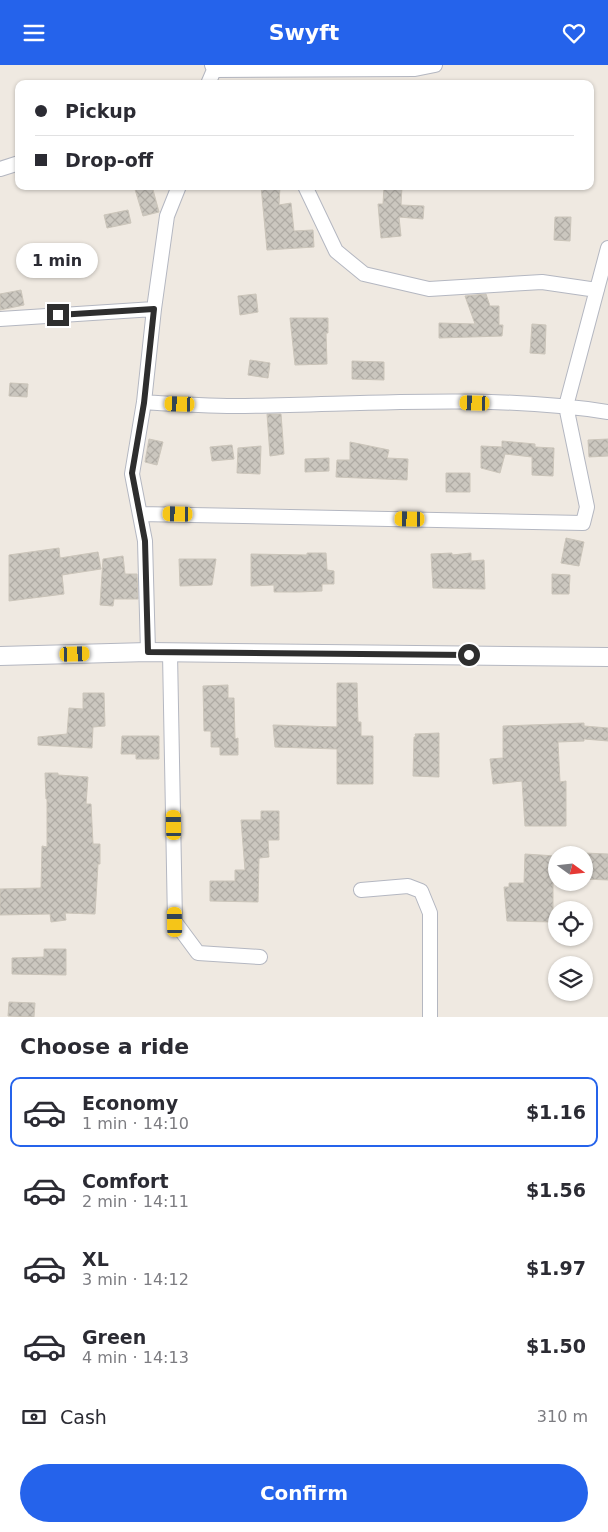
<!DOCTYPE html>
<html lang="en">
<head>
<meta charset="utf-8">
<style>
  :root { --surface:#fff; --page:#f7f7f7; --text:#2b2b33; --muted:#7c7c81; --line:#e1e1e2; --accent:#2563eb }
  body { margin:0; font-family:"DejaVu Sans",sans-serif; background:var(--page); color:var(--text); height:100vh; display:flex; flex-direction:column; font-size:19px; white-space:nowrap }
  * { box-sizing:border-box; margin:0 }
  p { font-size:16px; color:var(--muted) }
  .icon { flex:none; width:28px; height:28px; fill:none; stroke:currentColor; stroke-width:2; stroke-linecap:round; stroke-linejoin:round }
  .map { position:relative; height:952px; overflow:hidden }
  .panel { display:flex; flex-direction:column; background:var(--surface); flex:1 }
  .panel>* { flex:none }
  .banner { position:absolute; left:15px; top:15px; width:579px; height:110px; border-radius:10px; box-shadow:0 1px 4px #0004; display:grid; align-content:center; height:110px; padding:0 20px; background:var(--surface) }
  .needle { width:32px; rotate:105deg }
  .fabs { position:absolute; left:548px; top:781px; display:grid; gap:10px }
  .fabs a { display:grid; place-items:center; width:45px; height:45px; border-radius:50%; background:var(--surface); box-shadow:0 1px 4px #0004; font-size:25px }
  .end { position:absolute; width:22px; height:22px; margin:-11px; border:6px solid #2e2e2e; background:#fff; box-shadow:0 0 0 2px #fff }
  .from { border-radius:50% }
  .bubble { position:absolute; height:35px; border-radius:18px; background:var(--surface); box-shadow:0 1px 4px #0004; font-size:16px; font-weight:700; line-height:35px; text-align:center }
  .car { position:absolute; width:15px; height:30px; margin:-15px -8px; border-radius:6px; box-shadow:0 0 4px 1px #0007; background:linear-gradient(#f5c518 24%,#345 0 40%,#f5c518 0 76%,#345 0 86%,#f5c518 0) }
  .banner b { display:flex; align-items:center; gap:18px; height:48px; font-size:19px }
  .banner b+b { border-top:1px solid var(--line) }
  .banner i { width:12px; height:12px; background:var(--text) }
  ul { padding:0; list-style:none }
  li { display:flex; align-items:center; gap:15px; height:70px; margin:0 10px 8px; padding:0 10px; border:2px solid transparent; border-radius:10px }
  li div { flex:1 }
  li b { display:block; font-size:19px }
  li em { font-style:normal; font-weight:700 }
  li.current { border-color:var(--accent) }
  li>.icon { width:45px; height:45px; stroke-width:1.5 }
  h2 { padding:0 20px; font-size:22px; line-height:60px }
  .pay { display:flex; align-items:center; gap:12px; height:55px; padding:0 20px; font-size:19px }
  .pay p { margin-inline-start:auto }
  .primary-button { display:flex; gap:10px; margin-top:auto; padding:10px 20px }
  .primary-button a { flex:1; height:58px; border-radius:30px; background:var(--accent); color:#fff; font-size:20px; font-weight:700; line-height:58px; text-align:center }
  header { display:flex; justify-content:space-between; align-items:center; height:65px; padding:0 20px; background:var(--accent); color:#fff; font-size:22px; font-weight:700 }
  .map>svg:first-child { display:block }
</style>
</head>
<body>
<header><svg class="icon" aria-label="menu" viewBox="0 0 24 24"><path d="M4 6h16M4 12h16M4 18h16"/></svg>Swyft<svg class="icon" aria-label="heart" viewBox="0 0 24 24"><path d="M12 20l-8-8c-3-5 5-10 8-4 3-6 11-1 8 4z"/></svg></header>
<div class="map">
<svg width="608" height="952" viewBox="0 0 608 952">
  <defs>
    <pattern id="building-cross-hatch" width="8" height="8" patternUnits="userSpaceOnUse" patternTransform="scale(1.25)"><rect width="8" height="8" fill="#cbc7bf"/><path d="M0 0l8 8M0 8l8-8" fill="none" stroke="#afaba4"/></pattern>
  </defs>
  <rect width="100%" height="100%" fill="#efe9e1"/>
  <path fill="url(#building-cross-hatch)" stroke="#cbc5ba" d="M134,121h18l7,26 -16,4z
    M261,121h19l-1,19 12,-2 3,28 19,-1 1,17 -47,3z
    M384,121h18l-1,19 23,1 -1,13 -24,-2 2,19 -20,2 -3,-34h5z
    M128,145l3,13 -24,5 -3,-13z
    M555,152h16l-1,24 -16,-1z
    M21,225l3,15 -24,5v-16z
    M256,229l2,18 -18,3 -2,-19z
    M486,229l4,12h9v19h4l-1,11 -63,2v-15l36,1 -10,-28z
    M290,253h38v15h-2l1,31 -32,1z
    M532,259l14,1 -1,29 -15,-1z
    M250,295l20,3 -2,15 -20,-3z
    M352,296l32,1v18l-32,-1z
    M10,318l18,1 -1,13 -18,-1z
    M267,349h14l3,40 -14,2z
    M149,374l14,3 -6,23 -12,-3z
    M608,374v17l-19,1 -1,-17z
    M502,376l33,3v3l19,1 -1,28 -21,-1v-18l-27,-3 -5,19 -19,-5v-22l21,1z
    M350,377l39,8 -2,8 21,1 -1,21 -71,-3 1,-17h13z
    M232,380l2,14 -22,2 -2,-14z
    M261,381l-1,28 -23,-1 1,-25z
    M329,393v13l-24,1v-13z
    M446,408h24v19h-24z
    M566,473l18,4 -5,24 -18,-3z
    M59,483l1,10 38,-6 3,17 -39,6 2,19 -55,7v-46z
    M307,488h19l1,17 7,1v13h-12v7l-23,1h-25v-7l-23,1v-32l56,1z
    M452,488v2l19,-2v8l13,-1 1,29 -52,-1 -2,-34z
    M123,491l2,18h12l1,25h-24l-1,7 -13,-1 3,-46z
    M179,494h37l-4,26 -32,1z
    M552,509l18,1 -1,19h-17z
    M337,618h20l1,39h3v14h12v48h-36v-35l-62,-2 -2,-22 64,2z
    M228,620v13h6l1,41 3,-1v17h-18v-8h-9v-16h-7l-1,-45z
    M83,628h21l1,33 -12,1 -1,21 -54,-3v-8l29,-3 2,-26 14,1z
    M584,658v3l24,2v13l-24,-2v2l-26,1 2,40 6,-1v45h-41l-3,-45 -29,3 -3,-25 13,-1v-32z
    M439,668v44l-26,-1 1,-39h2l-1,-3z
    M122,671h37v23h-23v-5h-15z
    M45,708h13v2l30,2 -2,27h5l2,40h7v20h-2l-3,50 -30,-1 1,7 -15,2 -1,-8 -50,1v-26l41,-1 1,-42 5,1v-48h-1z
    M261,746h18v29h-11l1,17 -10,1 -1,44 -48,-1v-20h25v-11h10l-4,-50h20z
    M584,788l24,1v26l-24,-1z
    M525,789l31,2v26h-3v40l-46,-1 -3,-34h5v-4h15z
    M44,884h22v26l-54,-1v-16l32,-1z
    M9,937l26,1 -1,14 -26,-1z"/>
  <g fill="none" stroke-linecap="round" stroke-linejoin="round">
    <defs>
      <path id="minor" d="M212,0l2,5 201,-1 20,-4
        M208,19l6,-14
        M0,104l19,-6
        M305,121l31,65 28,23 65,15 113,-7 55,8
        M0,254l154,-10
        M144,337c31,2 61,4 91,4 125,-1 250,-13 373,6
        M140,449l443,9 4,-16 -21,-101 42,-158
        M148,587l-3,-111 -13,-67 12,-72 10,-93 13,-93 12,-30
        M170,588l5,269 23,31 62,4
        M361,825l47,-4 13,5 9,22v104"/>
      <path id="tertiary" d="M0,591l148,-4 460,5"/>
    </defs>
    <use href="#minor" stroke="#b4b7c1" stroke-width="16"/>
    <use href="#tertiary" stroke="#b4b7c1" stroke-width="20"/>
    <use href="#minor" stroke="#fff" stroke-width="14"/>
    <use href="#tertiary" stroke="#fff" stroke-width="18"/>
  </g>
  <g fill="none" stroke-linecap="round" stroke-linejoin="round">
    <path stroke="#2e2e2e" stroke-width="6" d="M58,250l96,-6 -10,94 -12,70 13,68 3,111 321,3"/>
  </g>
</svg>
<div class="fabs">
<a><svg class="needle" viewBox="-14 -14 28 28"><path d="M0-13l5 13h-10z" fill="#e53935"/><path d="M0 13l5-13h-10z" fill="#7c7c81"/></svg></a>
<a><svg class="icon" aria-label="locate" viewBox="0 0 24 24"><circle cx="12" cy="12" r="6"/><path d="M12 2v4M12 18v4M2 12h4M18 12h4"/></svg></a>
<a><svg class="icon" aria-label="layers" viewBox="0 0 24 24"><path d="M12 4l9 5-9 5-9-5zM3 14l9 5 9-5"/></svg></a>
</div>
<i class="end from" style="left:469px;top:590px"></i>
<i class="end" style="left:58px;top:250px"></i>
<div class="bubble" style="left:16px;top:178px;width:82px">1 min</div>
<i class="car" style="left:475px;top:338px;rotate:272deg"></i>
<i class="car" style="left:180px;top:339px;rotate:272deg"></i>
<i class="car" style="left:178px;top:449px;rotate:271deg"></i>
<i class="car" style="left:410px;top:454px;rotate:271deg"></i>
<i class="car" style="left:75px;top:589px;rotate:88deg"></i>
<i class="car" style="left:174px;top:760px;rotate:359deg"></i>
<i class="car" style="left:175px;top:857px;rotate:359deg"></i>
<div class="banner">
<b><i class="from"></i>Pickup</b>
<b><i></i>Drop-off</b>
</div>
</div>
<section class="panel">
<h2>Choose a ride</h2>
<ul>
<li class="current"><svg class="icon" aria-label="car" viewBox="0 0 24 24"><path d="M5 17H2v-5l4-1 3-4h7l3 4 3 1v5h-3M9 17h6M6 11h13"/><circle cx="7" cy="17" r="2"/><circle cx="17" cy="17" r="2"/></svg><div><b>Economy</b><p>1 min · 14:10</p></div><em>$1.16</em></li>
<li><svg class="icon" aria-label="car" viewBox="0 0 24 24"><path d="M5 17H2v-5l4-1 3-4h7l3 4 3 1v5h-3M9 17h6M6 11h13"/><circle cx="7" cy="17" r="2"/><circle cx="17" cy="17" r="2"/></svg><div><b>Comfort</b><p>2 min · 14:11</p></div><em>$1.56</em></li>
<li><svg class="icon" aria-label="car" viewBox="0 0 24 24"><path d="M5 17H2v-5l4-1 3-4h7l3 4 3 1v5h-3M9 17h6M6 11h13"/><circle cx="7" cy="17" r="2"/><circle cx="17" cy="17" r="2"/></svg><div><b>XL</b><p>3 min · 14:12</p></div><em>$1.97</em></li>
<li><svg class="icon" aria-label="car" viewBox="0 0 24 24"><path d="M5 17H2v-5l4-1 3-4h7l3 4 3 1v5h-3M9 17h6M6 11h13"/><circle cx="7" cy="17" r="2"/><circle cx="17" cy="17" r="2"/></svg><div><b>Green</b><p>4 min · 14:13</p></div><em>$1.50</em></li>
</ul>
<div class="pay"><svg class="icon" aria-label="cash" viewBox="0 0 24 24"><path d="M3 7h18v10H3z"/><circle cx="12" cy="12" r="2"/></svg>Cash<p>310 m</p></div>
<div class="primary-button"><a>Confirm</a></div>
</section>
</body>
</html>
